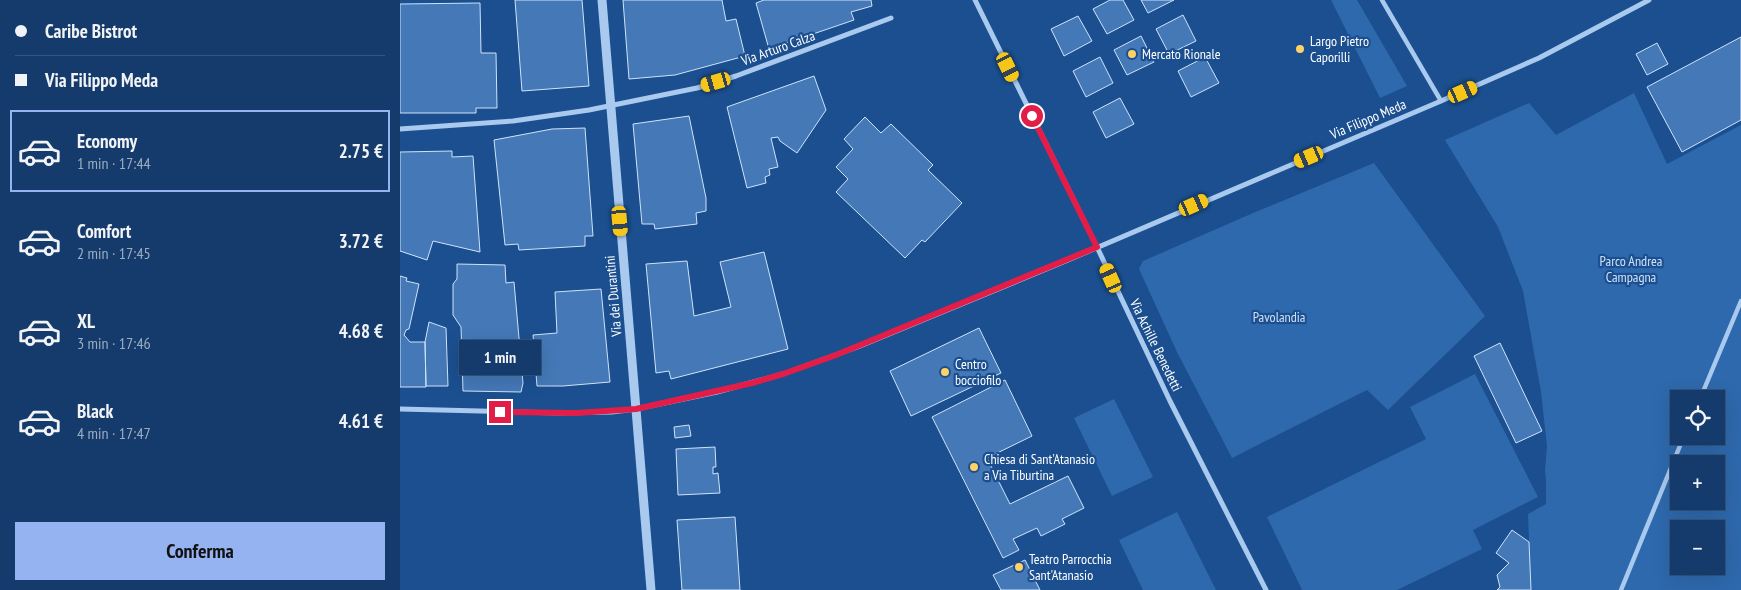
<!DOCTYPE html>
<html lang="it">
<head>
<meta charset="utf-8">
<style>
  :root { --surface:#143b6b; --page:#214673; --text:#f1f3f6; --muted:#9dadc1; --line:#33557e; --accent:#95b2f1 }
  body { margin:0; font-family:"PT Sans Narrow",sans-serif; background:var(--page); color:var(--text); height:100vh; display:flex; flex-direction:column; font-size:19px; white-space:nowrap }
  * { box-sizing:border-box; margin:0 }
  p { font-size:16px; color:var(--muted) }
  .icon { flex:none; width:28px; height:28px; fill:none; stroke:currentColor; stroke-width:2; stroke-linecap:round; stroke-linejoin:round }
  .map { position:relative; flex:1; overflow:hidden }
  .sheet { display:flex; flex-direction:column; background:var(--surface); width:400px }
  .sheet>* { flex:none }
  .guide { display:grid; align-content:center; height:110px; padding:0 15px; background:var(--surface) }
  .buttons { position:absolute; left:1270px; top:390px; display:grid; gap:10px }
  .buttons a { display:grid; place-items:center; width:55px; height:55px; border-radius:0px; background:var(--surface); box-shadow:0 5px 20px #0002,0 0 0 1px var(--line); font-size:25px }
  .end { position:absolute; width:22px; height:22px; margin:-11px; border:6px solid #e11d48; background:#fff; box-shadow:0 0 0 2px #fff }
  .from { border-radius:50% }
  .bubble { position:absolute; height:35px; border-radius:0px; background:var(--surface); box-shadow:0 5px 20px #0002,0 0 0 1px var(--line); font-size:16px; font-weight:700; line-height:35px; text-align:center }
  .car { position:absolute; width:15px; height:30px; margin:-15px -8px; border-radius:6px; box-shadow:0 0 4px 1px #0007; background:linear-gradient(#f5c518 24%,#345 0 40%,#f5c518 0 76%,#345 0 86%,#f5c518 0) }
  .guide b { display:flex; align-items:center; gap:18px; height:48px; font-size:19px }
  .guide b+b { border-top:1px solid var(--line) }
  .guide i { width:12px; height:12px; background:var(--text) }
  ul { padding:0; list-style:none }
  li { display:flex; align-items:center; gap:15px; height:82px; margin:0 10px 8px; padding:0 5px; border:2px solid transparent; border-radius:0px }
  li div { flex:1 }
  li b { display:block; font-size:19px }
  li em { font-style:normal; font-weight:700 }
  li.selected { border-color:var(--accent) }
  li>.icon { width:45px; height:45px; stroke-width:1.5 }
  .button { display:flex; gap:10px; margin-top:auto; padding:10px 15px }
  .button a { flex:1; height:58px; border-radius:0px; background:var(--accent); color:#111; font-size:20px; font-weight:700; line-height:58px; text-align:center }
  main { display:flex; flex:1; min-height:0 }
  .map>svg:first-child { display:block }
</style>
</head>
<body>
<main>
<section class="sheet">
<div class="guide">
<b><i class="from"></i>Caribe Bistrot</b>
<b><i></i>Via Filippo Meda</b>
</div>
<ul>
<li class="selected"><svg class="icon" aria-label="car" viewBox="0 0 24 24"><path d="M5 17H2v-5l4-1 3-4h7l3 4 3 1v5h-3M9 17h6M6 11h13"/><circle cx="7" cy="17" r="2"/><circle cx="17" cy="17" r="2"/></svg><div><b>Economy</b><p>1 min · 17:44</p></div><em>2.75 €</em></li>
<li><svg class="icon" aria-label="car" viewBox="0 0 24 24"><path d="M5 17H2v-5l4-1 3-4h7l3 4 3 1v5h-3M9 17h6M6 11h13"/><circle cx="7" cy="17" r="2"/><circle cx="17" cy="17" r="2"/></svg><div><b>Comfort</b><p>2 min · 17:45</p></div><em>3.72 €</em></li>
<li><svg class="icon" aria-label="car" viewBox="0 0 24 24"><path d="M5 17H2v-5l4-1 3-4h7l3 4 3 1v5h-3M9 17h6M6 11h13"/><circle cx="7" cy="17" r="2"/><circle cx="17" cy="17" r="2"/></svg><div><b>XL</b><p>3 min · 17:46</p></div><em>4.68 €</em></li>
<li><svg class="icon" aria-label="car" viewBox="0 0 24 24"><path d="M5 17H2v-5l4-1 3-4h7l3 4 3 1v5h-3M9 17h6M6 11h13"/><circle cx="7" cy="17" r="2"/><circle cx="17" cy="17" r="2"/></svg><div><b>Black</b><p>4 min · 17:47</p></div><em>4.61 €</em></li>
</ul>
<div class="button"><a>Conferma</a></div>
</section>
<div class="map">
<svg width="1341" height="590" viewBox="0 0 1341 590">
  <rect width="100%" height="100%" fill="#1b4f8f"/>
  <path fill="#2e69ad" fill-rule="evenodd" d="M931,0h26l50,86 -27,12z
    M1234,93l33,71 74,-39v465h-210l-3,-76 18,-10v-24l-1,-9 2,-25 -6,-54 -18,-101 -25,-64 -53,-87 84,-37 27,32zM1279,399h37v37h-37zM1279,464h37v37h-37zM1279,529h37v37h-37z
    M974,163l111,153 -97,94 -21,-20 -135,68 -55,-106 -38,-83 4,-8 110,-48z
    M1075,374l63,123 -65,33 9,19 -85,41h-95l-35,-73 159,-78 -16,-32z
    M714,399l39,78 -41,19 -38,-78z
    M777,512l39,78h-73l-24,-50z"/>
  <path fill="#4478b7" stroke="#cfe3fa" d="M115,0h67l7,86 -67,5z
    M223,0h99l4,21 10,-2 9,37 -70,19 -46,4z
    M364,0h107l1,6 -21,6 3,8 -85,29 -13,-46z
    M710,0h13l11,20 -27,14 -14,-25z
    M741,0h33l-26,13z
    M80,3l1,50h15l1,55h-21v5h-76v-109z
    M783,15l13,26 -27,13 -13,-25z
    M678,16l14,25 -28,15 -13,-27z
    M741,36l13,26 -27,13 -13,-25z
    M1341,37v83l-59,32 -35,-65z
    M1257,43l11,21 -21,11 -11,-21z
    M700,57l13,26 -27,14 -13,-26z
    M805,57l14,26 -28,14 -13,-26z
    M414,76l12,34 -29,43 -17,-12 -2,-4 -7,1 7,29 -9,2 1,6 -5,2 1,6 -19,5 -20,-81z
    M720,98l14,26 -28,14 -13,-26z
    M289,116l17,82v13l-10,2 1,11 -42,5 -1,-5h-12l-9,-100z
    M465,117l16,16 10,-9 42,41 -5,5 34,33 -37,39 -3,-2 -17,18 -69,-66 12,-13 -12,-12 17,-18 -9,-10z
    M185,128l8,108h-8v10l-66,4 -1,-6 -13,1 -11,-105 58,-11z
    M52,151v6l21,-1 7,96 -47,-11 -6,19 -27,-9v-99z
    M364,252l24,97 -117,30 -2,-8 -13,2 -10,-109 41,-3 7,55 37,-9 -11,-45z
    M57,264l48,1 1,18 8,-1 9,101 -2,9 -58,-1 -2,-64 -8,-12v-31l4,-5z
    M0,276l7,2 -1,3 13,3 -10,45 -3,1 -2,5 6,7h15l1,45h-26z
    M201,289l9,93 -47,4h-26l-4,-51 24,-2 -2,-41z
    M29,322l17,6 2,58h-22l-1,-44z
    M579,328l22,45 -90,43 -21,-45z
    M1100,343l42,88 -26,12 -42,-87z
    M605,380l27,56 -45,22 23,46 58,-28 16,32 -22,11 3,5 -24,12 -4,-8 -24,11 6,11 -16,8 -71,-141z
    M289,425l2,11 -16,2 -1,-11z
    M315,447l1,20h-3v7l5,-1 2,20 -42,2 -2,-46z
    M335,517l5,73h-58l-5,-70z
    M1112,530l17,12 2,48h-34l3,-3 -3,-12 12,-12 -13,-10z
    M625,560l15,30h-39l-8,-15z"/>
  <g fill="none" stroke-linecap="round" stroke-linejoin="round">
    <path stroke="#a9c9ee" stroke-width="4.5" d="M982,0l59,101
      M1300,399l41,-98
      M1221,590l63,-154"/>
    <path stroke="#a9c9ee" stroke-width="5" d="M575,0l122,247 73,154 96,189
      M0,129l113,-8 76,-11 108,-22 39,-12 155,-58
      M0,409l159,4 53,-1 24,-3 81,-17 66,-18 77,-28 208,-86 373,-159 98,-43 110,-58"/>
    <path stroke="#a9c9ee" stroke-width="9" d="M202,0l49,590"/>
  </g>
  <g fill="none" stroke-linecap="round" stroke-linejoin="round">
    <path stroke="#e11d48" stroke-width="6" d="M100,412l76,1 60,-4 116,-26 31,-9 53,-19 261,-108 -65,-131"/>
  </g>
  <g fill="#ffd166" stroke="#1b4f8f" stroke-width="2">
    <circle cx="900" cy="49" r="5"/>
    <circle cx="732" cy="54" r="5"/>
    <circle cx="545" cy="372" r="5"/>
    <circle cx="574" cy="467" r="5"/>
    <circle cx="619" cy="567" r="5"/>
  </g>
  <g text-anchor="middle" stroke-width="4.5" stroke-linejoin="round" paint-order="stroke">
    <g font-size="14" fill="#fff" stroke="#1b4f8f" text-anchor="start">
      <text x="910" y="46">Largo Pietro<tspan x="910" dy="16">Caporilli</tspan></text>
      <text x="742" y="59">Mercato Rionale</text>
      <text x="555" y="369">Centro<tspan x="555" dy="16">bocciofilo</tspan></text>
      <text x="584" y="464">Chiesa di Sant'Atanasio<tspan x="584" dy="16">a Via Tiburtina</tspan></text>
      <text x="629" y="564">Teatro Parrocchia<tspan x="629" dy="16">Sant'Atanasio</tspan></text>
    </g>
    <g font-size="14" fill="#fff" stroke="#1b4f8f">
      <text transform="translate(378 48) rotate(-20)" y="5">Via Arturo Calza</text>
      <text transform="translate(968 119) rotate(-23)" y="5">Via Filippo Meda</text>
      <text transform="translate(213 296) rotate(-95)" y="5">Via dei Durantini</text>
      <text transform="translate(756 345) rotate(64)" y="5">Via Achille Benedetti</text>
    </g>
    <g font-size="14" fill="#cfe3fa" stroke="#1b4f8f">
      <text x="1231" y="266">Parco Andrea<tspan x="1231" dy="16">Campagna</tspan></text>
      <text x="879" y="322">Pavolandia</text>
    </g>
  </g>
</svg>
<div class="buttons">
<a><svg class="icon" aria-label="locate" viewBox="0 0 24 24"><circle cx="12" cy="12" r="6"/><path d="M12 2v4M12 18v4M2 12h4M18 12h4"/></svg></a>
<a>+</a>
<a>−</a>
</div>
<i class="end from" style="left:632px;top:116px"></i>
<i class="end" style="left:100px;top:412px"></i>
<div class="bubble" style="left:59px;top:340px;width:82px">1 min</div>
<i class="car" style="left:608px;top:67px;rotate:154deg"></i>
<i class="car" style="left:316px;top:82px;rotate:254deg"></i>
<i class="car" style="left:1063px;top:92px;rotate:66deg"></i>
<i class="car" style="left:909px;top:157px;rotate:247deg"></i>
<i class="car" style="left:794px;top:205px;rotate:66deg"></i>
<i class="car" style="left:220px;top:221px;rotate:175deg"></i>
<i class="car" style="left:711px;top:278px;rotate:336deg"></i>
</div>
</main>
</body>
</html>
